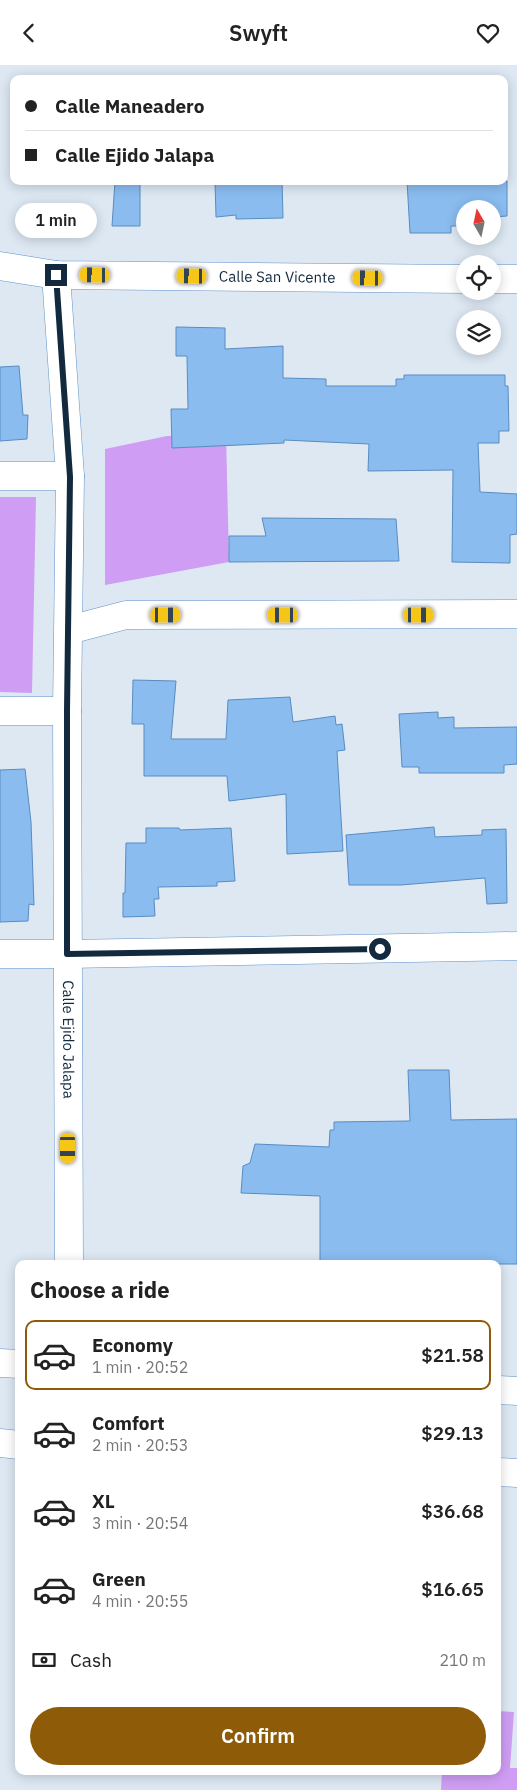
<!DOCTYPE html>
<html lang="en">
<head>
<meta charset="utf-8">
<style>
  :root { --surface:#fff; --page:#f2f2f2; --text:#222; --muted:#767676; --line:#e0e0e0; --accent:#8e5b09 }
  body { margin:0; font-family:"IBM Plex Sans",sans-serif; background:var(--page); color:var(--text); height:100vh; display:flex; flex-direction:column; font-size:19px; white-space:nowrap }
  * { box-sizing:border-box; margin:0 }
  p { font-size:16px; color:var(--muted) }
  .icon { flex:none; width:28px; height:28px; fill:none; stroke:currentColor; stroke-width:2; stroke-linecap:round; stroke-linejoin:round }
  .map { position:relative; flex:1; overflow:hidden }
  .side { position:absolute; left:15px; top:1195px; width:486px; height:515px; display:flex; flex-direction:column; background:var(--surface); border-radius:10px; box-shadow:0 2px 12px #0003 }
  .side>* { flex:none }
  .hud { position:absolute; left:10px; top:10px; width:498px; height:110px; border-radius:10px; box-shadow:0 2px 12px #0003; display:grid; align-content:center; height:110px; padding:0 15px; background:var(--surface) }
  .needle { width:32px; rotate:351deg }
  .fabs { position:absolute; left:456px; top:135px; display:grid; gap:10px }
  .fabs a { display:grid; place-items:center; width:45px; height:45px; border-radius:50%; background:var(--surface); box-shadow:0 2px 12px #0003; font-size:25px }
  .end { position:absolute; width:22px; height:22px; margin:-11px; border:6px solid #13293e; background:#fff; box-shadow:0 0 0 2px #fff }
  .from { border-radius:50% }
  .bubble { position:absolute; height:35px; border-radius:18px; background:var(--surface); box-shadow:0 2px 12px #0003; font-size:16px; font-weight:600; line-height:35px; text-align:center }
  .car { position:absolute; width:15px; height:30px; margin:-15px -8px; border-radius:6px; box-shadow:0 0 4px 1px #0007; background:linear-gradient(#f5c518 24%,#345 0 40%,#f5c518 0 76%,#345 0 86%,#f5c518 0) }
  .hud b { display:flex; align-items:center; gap:18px; height:48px; font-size:19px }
  .hud b+b { border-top:1px solid var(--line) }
  .hud i { width:12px; height:12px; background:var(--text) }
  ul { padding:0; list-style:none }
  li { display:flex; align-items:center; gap:15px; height:70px; margin:0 10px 8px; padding:0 5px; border:2px solid transparent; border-radius:10px }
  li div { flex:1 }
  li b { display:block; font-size:19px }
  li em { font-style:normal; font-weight:600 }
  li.current { border-color:var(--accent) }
  li>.icon { width:45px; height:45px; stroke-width:1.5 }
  h2 { padding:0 15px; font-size:22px; line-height:60px }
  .pay { display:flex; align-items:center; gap:12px; height:55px; padding:0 15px; font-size:19px }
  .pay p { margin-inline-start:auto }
  .button { display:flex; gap:10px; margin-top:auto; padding:10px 15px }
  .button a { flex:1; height:58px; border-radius:30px; background:var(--accent); color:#fff; font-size:20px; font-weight:600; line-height:58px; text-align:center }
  header { display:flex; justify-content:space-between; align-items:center; height:65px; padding:0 15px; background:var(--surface); font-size:22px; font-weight:600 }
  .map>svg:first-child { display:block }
</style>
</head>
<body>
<header><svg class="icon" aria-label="back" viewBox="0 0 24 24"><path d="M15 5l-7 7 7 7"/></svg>Swyft<svg class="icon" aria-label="heart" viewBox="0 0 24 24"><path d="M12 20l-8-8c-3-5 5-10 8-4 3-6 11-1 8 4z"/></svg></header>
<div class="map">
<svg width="517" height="1725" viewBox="0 0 517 1725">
  <rect width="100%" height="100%" fill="#dde8f3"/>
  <path fill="#cf9df3" d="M226,369l3,128 -124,23v-136l62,-13z
    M0,432h36l-4,196 -32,-1z
    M498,1646l16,1 -4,56h7v22h-76l1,-19h56z"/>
  <path fill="#8abcf0" stroke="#588cc1" d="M115,116h25v45h-28z
    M215,116h67l1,37 -47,1v-4l-20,2z
    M407,116h100v35l-14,1 -1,7v-15h-27v17h-14v7h-41z
    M176,262l49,1v21l58,-3v32l43,1v7h70v-7h8v-4h101v11h3l1,45h-10v12h-21l2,49 37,2v40l-7,1v28l-58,-1 1,-92 -85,1 1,-27 -85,-4v3l-112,5 -1,-39h17l-1,-53h-11z
    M19,301l4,49h5l-1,24 -27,2v-74z
    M262,453l134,1 3,42 -170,1v-26h37z
    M133,615l43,1 -5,58h55l2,-39 62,-3 3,25 42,-6 1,9 6,-1 3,26 -8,1 6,100 -56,3 -1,-60 -57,7 -2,-25h-83v-52h-12z
    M438,647v6l16,-1v11l63,-1v37l-13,1v8h-85v-6h-17l-3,-53z
    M25,704l6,53 3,83 -5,-1 -1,17 -28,1v-152z
    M434,762l1,10 47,-2v-5l24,-1 1,74 -20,1 -2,-26 -84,7h-52l-3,-50z
    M146,763h33l1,2 51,-2 4,53 -18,1v4l-59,1 1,12h-5l1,17 -32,1v-24h2l1,-50h20z
    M408,1005h41l2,50 66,-1v145h-197v-68l-79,-3 2,-27 7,-3 5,-19 74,3 1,-17h4v-8l76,-1z"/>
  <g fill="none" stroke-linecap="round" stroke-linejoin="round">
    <defs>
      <g id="minor">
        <path id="s1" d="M56,210l14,201 -3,235 2,553"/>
        <path d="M0,411h70"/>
        <path d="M69,565l57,-15 391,-1"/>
        <path d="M0,646h67"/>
        <path d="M0,889h67l450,-8"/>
      </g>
      <g id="tertiary">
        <path id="s2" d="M0,201l56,9 409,4"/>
        <path d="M492,214h25"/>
      </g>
      <path id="primary" d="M0,1298l19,1
        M498,1325l19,1
        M0,1378l19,2
        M498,1407l19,1"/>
    </defs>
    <use href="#minor" stroke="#5f93c9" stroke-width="29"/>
    <use href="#tertiary" stroke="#5f93c9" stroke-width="29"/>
    <use href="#primary" stroke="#5f93c9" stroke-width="29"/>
    <use href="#minor" stroke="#fff" stroke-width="28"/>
    <use href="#tertiary" stroke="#fff" stroke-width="28"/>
    <use href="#primary" stroke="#fff" stroke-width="28"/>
  </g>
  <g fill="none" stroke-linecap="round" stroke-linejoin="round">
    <path stroke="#13293e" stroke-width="6" d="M56,210l14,202 -3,234v243l313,-5"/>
  </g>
  <g text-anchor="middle" stroke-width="4" stroke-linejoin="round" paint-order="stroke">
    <g font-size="15" fill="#13293e" stroke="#fff">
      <text dy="5" stroke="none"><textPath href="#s2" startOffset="278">Calle San Vicente</textPath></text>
      <text dy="5" stroke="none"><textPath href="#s1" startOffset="765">Calle Ejido Jalapa</textPath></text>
    </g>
  </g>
</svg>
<div class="fabs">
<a><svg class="needle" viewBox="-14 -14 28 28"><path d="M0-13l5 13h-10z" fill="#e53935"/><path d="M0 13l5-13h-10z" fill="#767676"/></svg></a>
<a><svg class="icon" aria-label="locate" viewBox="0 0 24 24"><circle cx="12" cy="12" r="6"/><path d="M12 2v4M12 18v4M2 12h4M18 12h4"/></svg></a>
<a><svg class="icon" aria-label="layers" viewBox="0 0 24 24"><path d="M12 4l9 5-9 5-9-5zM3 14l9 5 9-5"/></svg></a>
</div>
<i class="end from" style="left:380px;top:884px"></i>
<i class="end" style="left:56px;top:210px"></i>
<div class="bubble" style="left:15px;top:138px;width:82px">1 min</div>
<i class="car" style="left:95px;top:210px;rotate:271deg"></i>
<i class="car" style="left:192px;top:211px;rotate:271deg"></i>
<i class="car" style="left:368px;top:213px;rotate:271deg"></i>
<i class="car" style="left:166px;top:550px;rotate:90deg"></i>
<i class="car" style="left:283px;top:550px;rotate:270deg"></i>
<i class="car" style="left:419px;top:550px;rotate:90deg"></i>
<i class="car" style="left:68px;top:1083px;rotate:180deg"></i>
<div class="hud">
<b><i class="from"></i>Calle Maneadero</b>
<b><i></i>Calle Ejido Jalapa</b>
</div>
<section class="side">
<h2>Choose a ride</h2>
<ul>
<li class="current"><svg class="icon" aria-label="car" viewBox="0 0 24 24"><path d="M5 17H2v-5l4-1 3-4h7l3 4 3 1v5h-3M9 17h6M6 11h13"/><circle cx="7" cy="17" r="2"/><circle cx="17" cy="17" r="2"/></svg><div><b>Economy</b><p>1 min · 20:52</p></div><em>$21.58</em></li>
<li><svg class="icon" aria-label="car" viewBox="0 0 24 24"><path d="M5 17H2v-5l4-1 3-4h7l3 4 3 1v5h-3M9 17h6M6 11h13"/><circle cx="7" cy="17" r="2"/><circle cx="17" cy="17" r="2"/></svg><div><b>Comfort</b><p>2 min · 20:53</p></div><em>$29.13</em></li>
<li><svg class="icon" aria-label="car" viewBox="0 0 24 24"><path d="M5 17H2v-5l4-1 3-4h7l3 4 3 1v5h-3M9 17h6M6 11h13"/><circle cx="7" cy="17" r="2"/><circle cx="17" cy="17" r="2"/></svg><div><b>XL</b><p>3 min · 20:54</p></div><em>$36.68</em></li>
<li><svg class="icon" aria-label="car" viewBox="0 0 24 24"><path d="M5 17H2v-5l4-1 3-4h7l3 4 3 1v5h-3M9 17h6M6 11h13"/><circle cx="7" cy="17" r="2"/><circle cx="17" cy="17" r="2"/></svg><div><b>Green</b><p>4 min · 20:55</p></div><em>$16.65</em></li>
</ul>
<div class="pay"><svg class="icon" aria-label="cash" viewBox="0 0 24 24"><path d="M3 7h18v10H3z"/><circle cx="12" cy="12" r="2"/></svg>Cash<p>210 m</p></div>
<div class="button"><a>Confirm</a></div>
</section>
</div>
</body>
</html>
